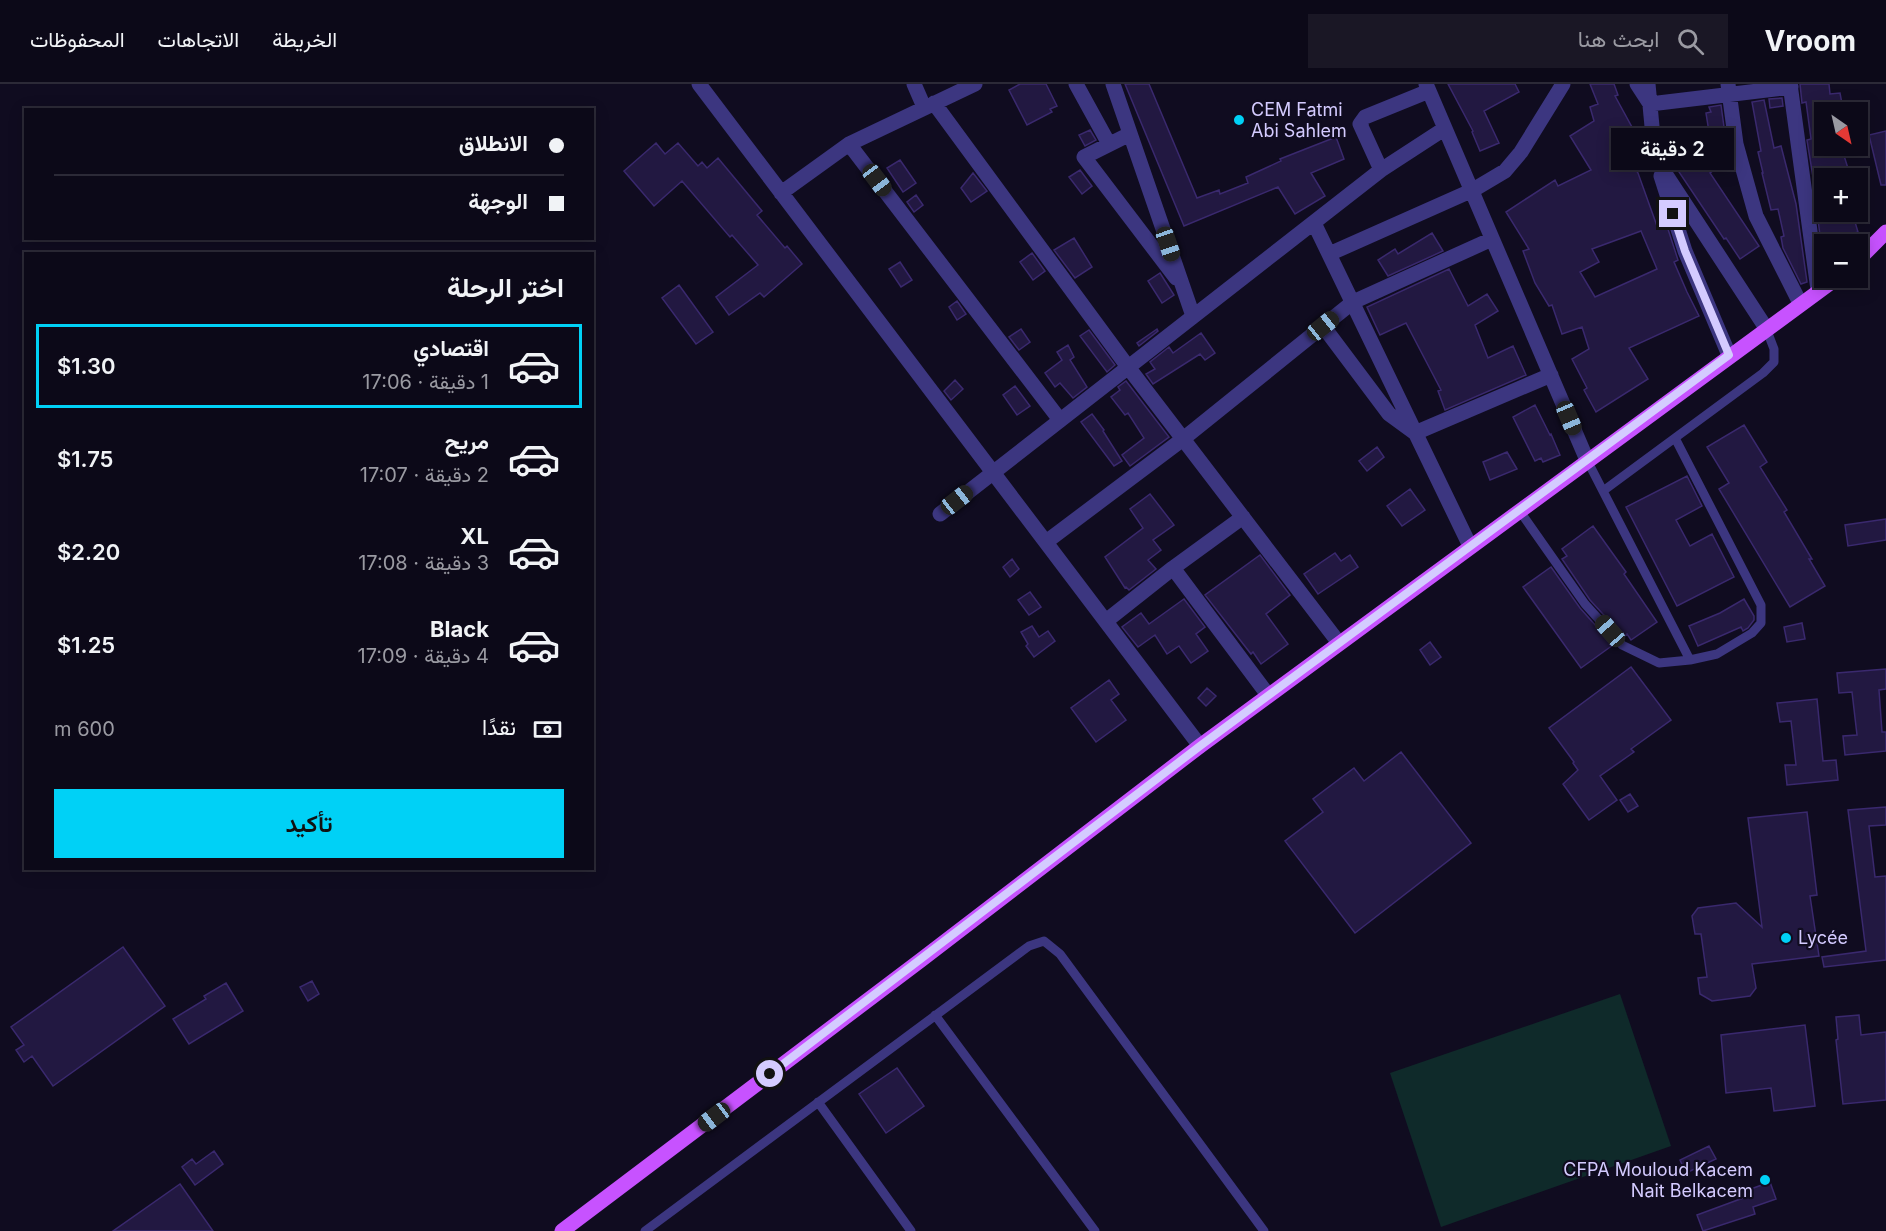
<!DOCTYPE html>
<html lang="ar">
<head>
<meta charset="utf-8">
<style>
  :root { --surface:#0c0918; --page:#1a1725; --text:#f1f3f6; --muted:#9a9aa2; --line:#2c2a37; --accent:#00d1f6 }
  body { margin:0; font-family:Inter,Vazirmatn,sans-serif; background:var(--page); color:var(--text); direction:rtl; height:100vh; display:flex; flex-direction:column; font-size:22px; white-space:nowrap }
  * { box-sizing:border-box; margin:0 }
  p { font-size:20px; color:var(--muted) }
  .icon { flex:none; width:33px; height:33px; fill:none; stroke:currentColor; stroke-width:2; stroke-linecap:round; stroke-linejoin:round }
  .map { position:relative; flex:1; overflow:hidden; direction:ltr }
  .drawer { position:absolute; left:24px; top:168px; width:570px; height:618px; display:flex; flex-direction:column; background:var(--surface); border-radius:0px; box-shadow:0 3px 15px #0003,0 0 0 2px var(--line); direction:rtl }
  .drawer>* { flex:none }
  .banner { position:absolute; left:24px; top:24px; width:570px; height:132px; border-radius:0px; box-shadow:0 3px 15px #0003,0 0 0 2px var(--line); direction:rtl; display:grid; align-content:center; height:132px; padding:0 30px; background:var(--surface) }
  .needle { width:39px; rotate:146deg }
  .buttons { position:absolute; left:1814px; top:18px; display:grid; gap:12px }
  .buttons a { display:grid; place-items:center; width:54px; height:54px; border-radius:0px; background:var(--surface); box-shadow:0 3px 15px #0003,0 0 0 2px var(--line); font-size:30px }
  .end { position:absolute; width:27px; height:27px; margin:-14px; border:8px solid #d4cbff; background:#111; box-shadow:0 0 0 3px #111 }
  .from { border-radius:50% }
  .bubble { position:absolute; height:42px; border-radius:0px; background:var(--surface); box-shadow:0 3px 15px #0003,0 0 0 2px var(--line); font-size:20px; font-weight:600; line-height:42px; text-align:center; direction:rtl }
  .car { position:absolute; width:18px; height:36px; margin:-18px -9px; border-radius:8px; box-shadow:0 0 4px 2px #0007; background:linear-gradient(#222 24%,#8ab4d8 0 40%,#222 0 76%,#8ab4d8 0 86%,#222 0) }
  .banner b { display:flex; align-items:center; gap:21px; height:57px; font-size:22px }
  .banner b+b { border-top:2px solid var(--line) }
  .banner i { width:15px; height:15px; background:var(--text) }
  ul { padding:0; list-style:none }
  li { display:flex; align-items:center; gap:18px; height:84px; margin:0 12px 9px; padding:0 18px; border:3px solid transparent; border-radius:0px }
  li div { flex:1 }
  li b { display:block; font-size:22px }
  li em { font-style:normal; font-weight:600 }
  li.active { border-color:var(--accent) }
  li>.icon { width:54px; height:54px; stroke-width:1.5 }
  h2 { padding:0 30px; font-size:27px; line-height:72px }
  .pay { display:flex; align-items:center; gap:15px; height:66px; padding:0 30px; font-size:22px }
  .pay p { margin-inline-start:auto }
  .primary-button { display:flex; gap:12px; margin-top:auto; padding:12px 30px }
  .primary-button a { flex:1; height:69px; border-radius:0px; background:var(--accent); color:#111; font-size:24px; font-weight:600; line-height:69px; text-align:center }
  header { display:flex; align-items:center; gap:36px; box-sizing:border-box; height:84px; padding:0 30px; background:var(--surface); border-bottom:2px solid var(--line) }
  header strong { font-size:28px }
  nav { display:flex; gap:33px; margin-inline-start:auto; font-size:21px }
  .search { width:420px; height:54px; background:var(--page); display:flex; align-items:center; gap:15px; box-sizing:border-box; padding:0 21px; border-radius:0px; color:var(--muted); font-size:22px }
  .map>svg:first-child { display:block }
</style>
</head>
<body>
<header>
<strong>Vroom</strong>
<div class="search"><svg class="icon" aria-label="search" viewBox="0 0 24 24"><circle cx="10" cy="10" r="6"/><path d="M15 15l6 6"/></svg>ابحث هنا</div>
<nav><a>الخريطة</a><a>الاتجاهات</a><a>المحفوظات</a></nav>
</header>
<div class="map">
<svg width="1886" height="1147" viewBox="0 0 1886 1147">
  <rect width="100%" height="100%" fill="#100c20"/>
  <path fill="#0f2a2a" d="M1620,910l51,152 -230,81 -51,-154z"/>
  <path fill="#221841" stroke="#3a296e" stroke-width="1.5" fill-rule="evenodd" d="M1020,0h26l11,22 -7,3 2,3 -25,13 -18,-35z
    M1125,0h24l48,114 22,-8 1,4 28,-11 -2,-6 35,-16 -1,-2 56,-22 8,22 -33,14 14,23 -30,18 -17,-27 -94,39z
    M1448,0h67l4,8 -35,19 15,32 -19,8 -8,-19 1,-1z
    M1590,0h24l4,11 -3,1 18,33 -10,5 5,13 -5,2 15,24 19,53 9,-3 12,37 -4,2 13,30 12,24 -70,32 19,31 -52,33 -12,-22 3,-2 -15,-29 17,-10 -7,-22 -20,7 -10,-29 -3,1 -14,-23 -12,-32 6,-2 -23,-37 49,-32 3,6 33,-16 -21,-34 24,-15 -4,-14 8,-3zM1641,147l16,38 -62,28 -15,-25 19,-10 -7,-13z
    M1800,0h29l1,10 10,-1 3,16 -9,2v1h-10v34h17l10,32h-27v34h28l6,20 -37,11 -5,-39 4,-1 -7,-26 -6,-37 4,-1 -5,-37 -4,1z
    M1782,14l1,8 -13,2 -1,-9z
    M1764,16l10,48 7,-2 15,58 11,78 -6,2 -18,-36 -2,-11 3,-1 -6,-27 -7,1 -9,-37h1l-5,-21 3,-1 -9,-49z
    M1721,21l6,44 -15,2 -6,-38 5,-1 -2,-5z
    M1090,46l6,10 -11,6 -6,-11z
    M1886,47v54h-5l-12,-50z
    M656,59l9,11 13,-11 20,23 4,-4 5,6 11,-10 44,53 -5,4 28,33 2,-2 15,18 -38,33 -4,-4 -31,22 -13,-18 42,-32 -26,-30 -2,2 -48,-56 -28,25 -30,-35z
    M1705,64l13,19 -8,6 49,73 -19,13 -14,-21 -2,1 -47,-70z
    M900,76l16,23 -13,9 -16,-24z
    M1080,86l12,16 -10,8 -13,-17z
    M973,89l14,18 -16,11 -10,-14z
    M916,111l7,10 -9,7 -7,-10z
    M1432,149l11,18 -55,25 -10,-16 17,-11 3,5z
    M1074,154l18,29 -17,11 -21,-28z
    M1032,169l13,18 -12,9 -13,-18z
    M900,178l12,18 -11,7 -12,-18z
    M1449,185l19,37 19,-12 11,17 -23,14 13,33 25,-12 13,29 -81,35 -7,-19 3,-1 -35,-67 -26,12 -13,-28z
    M1160,189l14,22 -12,8 -14,-22z
    M679,201l34,47 -17,12 -34,-46z
    M957,217l9,13 -9,6 -8,-13z
    M1021,245l9,13 -11,8 -10,-13z
    M1157,245l1,2 -19,15 -2,-3z
    M1089,246l26,35 -8,7 -27,-36z
    M1201,249l14,20 -10,7 -5,-6 -47,30 -7,-10 9,-5 -5,-7 19,-15 4,6z
    M1068,261l6,12 -4,3 17,27 -14,11 -13,-15 -5,4 -10,-14 17,-13 -5,-8z
    M955,296l8,9 -12,11 -7,-9z
    M1126,297l43,56 -39,29 -8,-11 22,-17 -16,-25 -3,2 -14,-18 9,-7 -2,-3z
    M1015,302l15,20 -13,9 -14,-20z
    M1535,321l15,30 1,-1 9,21 -17,7 -2,-4 -6,3 -22,-44z
    M1092,330l12,16 -1,1 19,30 -8,5 -33,-44z
    M1744,341l23,37 -7,5 27,43 -3,2 28,47h-3l16,27 -35,21 -71,-118 10,-6 -22,-36z
    M1377,363l7,10 -17,14 -8,-10z
    M1507,368l10,17 -27,11 -7,-18z
    M1687,392l15,30 -26,14 14,26 22,-12 22,43 -57,29 -51,-99z
    M1410,405l15,21 -23,16 -15,-20z
    M1150,410l24,31 -21,15 8,10 -13,10 8,9 -27,21 -3,-3 -1,1 -20,-31 38,-29 -13,-19z
    M1886,435v21l-38,6 -3,-21z
    M1593,442l33,46 -2,2 33,48 -26,18 -4,-6 -3,3 -34,-37 -28,-41 5,-3 -5,-7z
    M1335,469l6,8 9,-6 8,12 -40,27 -14,-20z
    M1260,471l30,40 -24,19 22,30 -27,20 -8,-12 -2,2 -46,-59z
    M1012,475l7,10 -9,8 -7,-10z
    M1551,483l29,41 33,37 -32,23 -58,-81z
    M1030,508l11,15 -12,8 -11,-15z
    M1184,515l21,28 -9,7 12,17 -17,12 -12,-17 -12,8 -12,-19 -17,12 -16,-20 19,-14 8,11z
    M1744,515l10,17v4l-6,8 -5,3 -2,-4 -43,19 -9,-20 31,-13z
    M1802,539l3,16 -18,3 -3,-15z
    M1032,542l7,11 9,-6 7,10 -21,16 -8,-11 2,-2 -7,-12z
    M1430,558l11,15 -11,8 -10,-15z
    M1631,583l40,53 -40,29 3,3 -34,24 17,24 -28,20 -26,-36 15,-14 -5,-7 1,-1 -25,-34z
    M1886,585v20l-7,1 3,42h4v19l-41,4 -2,-19 14,-1 -5,-43 -13,1 -2,-20z
    M1109,596l10,14 -8,6 15,20 -30,22 -25,-34z
    M1207,604l9,8 -10,10 -8,-8z
    M1817,615l6,62 13,-1 2,20 -51,5 -2,-20h11l-5,-44 -11,1 -3,-19z
    M1401,668l70,91 -116,90 -70,-92 38,-29 -10,-13 41,-31 10,13z
    M1630,710l8,12 -10,6 -8,-12z
    M1886,723v18l-17,1 6,51 11,-1v84l-62,7 -2,-10 44,-6 -18,-141z
    M1807,728l10,83 -7,1 9,60 -67,8 4,24 -6,8 -38,5 -12,-7 -2,-16 9,-1 -6,-43h-6l-3,-18 6,-8 38,-5 26,24 -14,-109z
    M123,863l42,59 -112,80 -21,-30 -8,6 -8,-12 8,-5 -13,-18z
    M312,897l7,13 -11,7 -8,-14z
    M226,899l17,28 -54,33 -16,-25 33,-20 -2,-3z
    M1859,931l2,20 25,-3v68l-43,4 -7,-64 2,-1 -2,-22z
    M1805,941l10,81 -41,5 -3,-23 -45,5 -5,-58z
    M897,984l27,38 -38,27 -27,-39z
    M1709,1062l7,13 -30,14 -6,-13z
    M214,1067l9,13 -28,21 -13,-18 10,-8 4,5z
    M1770,1098l6,17 -23,8 2,7 -52,17 -6,-16 46,-17 -3,-5z
    M180,1100l33,47h-100z"/>
  <g fill="none" stroke-linecap="round" stroke-linejoin="round">
    <path stroke="#3c3680" stroke-width="9" d="M1587,376l103,200
      M1603,407l160,-118 11,-11v-13l-8,-21
      M1519,426l66,94 37,41 37,18 31,-3 27,-6 35,-21 9,-10v-18l-86,-167
      M935,931l160,216
      M818,1018l93,129
      M645,1147l384,-285 15,-5 16,13 204,277"/>
    <path stroke="#3c3680" stroke-width="15" d="M699,0l501,662
      M914,0l10,23
      M1076,0l33,60
      M1113,0l80,232
      M1426,0l161,376
      M1637,0l13,20 141,-17
      M1648,0l7,74 111,170
      M1728,0l8,60 20,72 44,87
      M1790,0l28,206
      M934,19l194,264 211,276
      M1130,50l-46,23 92,121
      M849,60l211,276
      M1381,86l-21,-46 5,-7 64,-26
      M1661,92l24,75 44,104
      M781,109l68,-49 126,-60
      M1314,139l156,323
      M1329,170l144,-64 32,-19 16,-19 42,-68
      M1323,242l66,88 26,19 136,-58
      M940,430l441,-344 63,-41
      M1046,458l137,-103 170,-137 139,-63
      M1173,484l95,127
      M1106,537l67,-53 70,-51"/>
    <path stroke="#c752ff" stroke-width="15" d="M1857,177l29,-29
      M562,1147l359,-271 279,-214 637,-468"/>
  </g>
  <g fill="none" stroke-linecap="round" stroke-linejoin="round">
    <path stroke="#d4cbff" stroke-width="8" d="M770,990l430,-328 529,-391 -44,-104 -12,-37"/>
  </g>
  <g fill="#00d1f6" stroke="#100c20" stroke-width="2">
    <circle cx="1239" cy="36" r="6"/>
    <circle cx="1786" cy="854" r="6"/>
    <circle cx="1765" cy="1096" r="6"/>
  </g>
  <g text-anchor="middle" stroke-width="4.5" stroke-linejoin="round" paint-order="stroke">
    <g font-size="18" fill="#d4cbff" stroke="#100c20" text-anchor="start">
      <text x="1251" y="32">CEM Fatmi<tspan x="1251" dy="21">Abi Sahlem</tspan></text>
      <text x="1798" y="860">Lycée</text>
      <text x="1753" y="1092" text-anchor="end">CFPA Mouloud Kacem<tspan x="1753" dy="21">Nait Belkacem</tspan></text>
    </g>
  </g>
</svg>
<div class="buttons">
<a><svg class="needle" viewBox="-14 -14 28 28"><path d="M0-13l5 13h-10z" fill="#e53935"/><path d="M0 13l5-13h-10z" fill="#9a9aa2"/></svg></a>
<a>+</a>
<a>−</a>
</div>
<i class="end from" style="left:770px;top:990px"></i>
<i class="end" style="left:1673px;top:130px"></i>
<div class="bubble" style="left:1611px;top:44px;width:123px">2 دقيقة</div>
<i class="car" style="left:877px;top:96px;rotate:143deg"></i>
<i class="car" style="left:1168px;top:160px;rotate:161deg"></i>
<i class="car" style="left:1323px;top:242px;rotate:51deg"></i>
<i class="car" style="left:1569px;top:334px;rotate:157deg"></i>
<i class="car" style="left:957px;top:416px;rotate:52deg"></i>
<i class="car" style="left:1610px;top:547px;rotate:319deg"></i>
<i class="car" style="left:714px;top:1033px;rotate:233deg"></i>
<div class="banner">
<b><i class="from"></i>الانطلاق</b>
<b><i></i>الوجهة</b>
</div>
<section class="drawer">
<h2>اختر الرحلة</h2>
<ul>
<li class="active"><svg class="icon" aria-label="car" viewBox="0 0 24 24"><path d="M5 17H2v-5l4-1 3-4h7l3 4 3 1v5h-3M9 17h6M6 11h13"/><circle cx="7" cy="17" r="2"/><circle cx="17" cy="17" r="2"/></svg><div><b>اقتصادي</b><p>1 دقيقة · 17:06</p></div><em>$1.30</em></li>
<li><svg class="icon" aria-label="car" viewBox="0 0 24 24"><path d="M5 17H2v-5l4-1 3-4h7l3 4 3 1v5h-3M9 17h6M6 11h13"/><circle cx="7" cy="17" r="2"/><circle cx="17" cy="17" r="2"/></svg><div><b>مريح</b><p>2 دقيقة · 17:07</p></div><em>$1.75</em></li>
<li><svg class="icon" aria-label="car" viewBox="0 0 24 24"><path d="M5 17H2v-5l4-1 3-4h7l3 4 3 1v5h-3M9 17h6M6 11h13"/><circle cx="7" cy="17" r="2"/><circle cx="17" cy="17" r="2"/></svg><div><b>XL</b><p>3 دقيقة · 17:08</p></div><em>$2.20</em></li>
<li><svg class="icon" aria-label="car" viewBox="0 0 24 24"><path d="M5 17H2v-5l4-1 3-4h7l3 4 3 1v5h-3M9 17h6M6 11h13"/><circle cx="7" cy="17" r="2"/><circle cx="17" cy="17" r="2"/></svg><div><b>Black</b><p>4 دقيقة · 17:09</p></div><em>$1.25</em></li>
</ul>
<div class="pay"><svg class="icon" aria-label="cash" viewBox="0 0 24 24"><path d="M3 7h18v10H3z"/><circle cx="12" cy="12" r="2"/></svg>نقدًا<p>600 m</p></div>
<div class="primary-button"><a>تأكيد</a></div>
</section>
</div>
</body>
</html>
